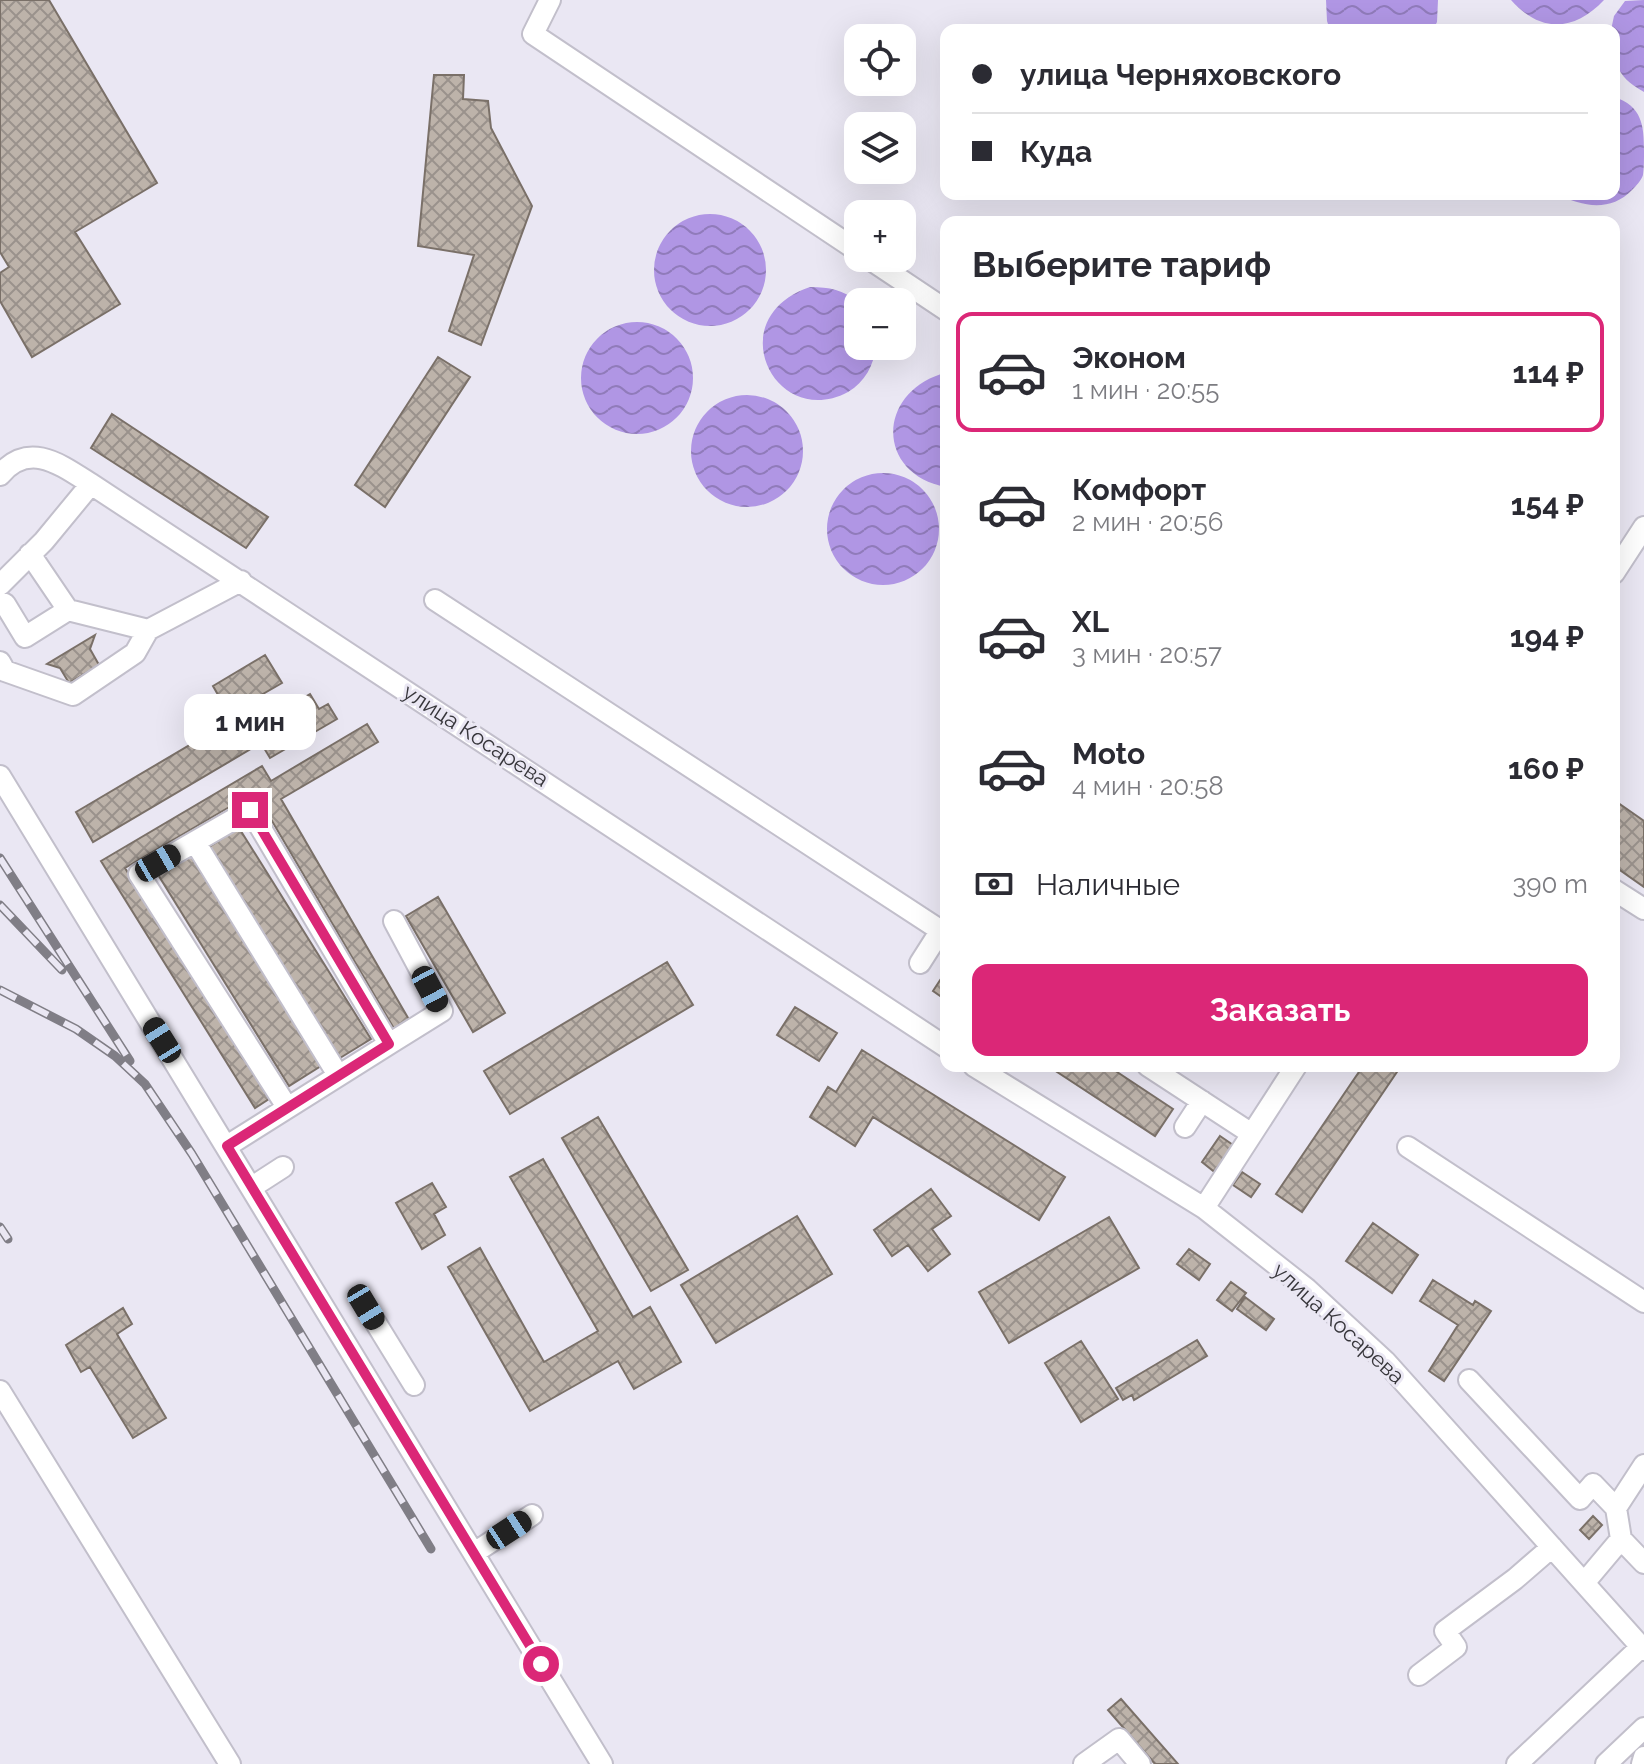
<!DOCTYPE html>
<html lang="ru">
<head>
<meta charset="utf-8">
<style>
  :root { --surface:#fff; --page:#f2f2f3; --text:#2b2b33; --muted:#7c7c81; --line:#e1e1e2; --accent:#db2777 }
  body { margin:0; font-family:Raleway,sans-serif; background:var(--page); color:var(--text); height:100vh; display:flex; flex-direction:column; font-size:30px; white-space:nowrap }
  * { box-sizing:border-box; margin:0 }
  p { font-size:26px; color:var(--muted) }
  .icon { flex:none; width:44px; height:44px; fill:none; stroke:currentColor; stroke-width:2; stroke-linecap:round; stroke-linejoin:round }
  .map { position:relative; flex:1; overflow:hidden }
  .side { position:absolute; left:940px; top:216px; width:680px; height:856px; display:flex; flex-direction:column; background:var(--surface); border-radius:16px; box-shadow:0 8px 32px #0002 }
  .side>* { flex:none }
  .guide { position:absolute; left:940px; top:24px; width:680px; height:176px; border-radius:16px; box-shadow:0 8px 32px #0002; display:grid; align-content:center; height:176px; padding:0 32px; background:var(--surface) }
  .tools { position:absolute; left:844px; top:24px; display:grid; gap:16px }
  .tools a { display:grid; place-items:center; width:72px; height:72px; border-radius:16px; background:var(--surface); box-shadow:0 8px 32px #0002; font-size:40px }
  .end { position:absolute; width:36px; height:36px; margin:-18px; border:10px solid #db2777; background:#fff; box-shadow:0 0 0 4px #fff }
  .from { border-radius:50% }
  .bubble { position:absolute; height:56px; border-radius:16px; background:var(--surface); box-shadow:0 8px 32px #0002; font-size:26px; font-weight:700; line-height:56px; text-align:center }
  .car { position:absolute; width:24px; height:48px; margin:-24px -12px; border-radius:10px; box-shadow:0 0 6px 2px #0007; background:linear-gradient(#222 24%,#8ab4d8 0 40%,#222 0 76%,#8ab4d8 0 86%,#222 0) }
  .guide b { display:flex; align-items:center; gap:28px; height:76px; font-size:30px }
  .guide b+b { border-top:2px solid var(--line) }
  .guide i { width:20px; height:20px; background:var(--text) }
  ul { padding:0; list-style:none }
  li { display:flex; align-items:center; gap:24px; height:120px; margin:0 16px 12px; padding:0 16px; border:4px solid transparent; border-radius:16px }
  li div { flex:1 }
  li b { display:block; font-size:30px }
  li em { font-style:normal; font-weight:700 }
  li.on { border-color:var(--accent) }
  li>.icon { width:72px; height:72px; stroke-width:1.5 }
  h2 { padding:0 32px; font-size:36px; line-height:96px }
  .pay { display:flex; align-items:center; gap:20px; height:88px; padding:0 32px; font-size:30px }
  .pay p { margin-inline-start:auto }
  .primary-button { display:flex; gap:16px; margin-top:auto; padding:16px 32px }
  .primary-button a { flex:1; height:92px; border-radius:16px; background:var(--accent); color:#fff; font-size:32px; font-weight:700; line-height:92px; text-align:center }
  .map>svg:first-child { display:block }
</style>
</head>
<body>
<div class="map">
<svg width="1644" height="1764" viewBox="0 0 1644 1764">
  <defs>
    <pattern id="water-waves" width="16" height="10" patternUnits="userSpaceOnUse" patternTransform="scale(2)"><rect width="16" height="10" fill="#b096e4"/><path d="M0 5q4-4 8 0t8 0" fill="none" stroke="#907bba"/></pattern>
    <pattern id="building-cross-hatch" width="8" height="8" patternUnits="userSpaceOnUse" patternTransform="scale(2)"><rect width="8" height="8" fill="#bdb3aa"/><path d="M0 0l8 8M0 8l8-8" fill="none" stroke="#9a928c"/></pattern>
  </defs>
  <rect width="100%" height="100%" fill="#eae7f3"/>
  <path fill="url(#water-waves)" d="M1326,0h112l-1,22 -4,8h-103l-3,-9z
    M1511,0h93c-30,32 -64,33 -93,0z
    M1644,0v92c-30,-17 -30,-30 -30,-62h-3l3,-14 11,-15z
    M1614,97c28,9 30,28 30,54 0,7 0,17 -1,24 -2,6 -7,11 -11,15 -21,22 -50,17 -74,4h56z
    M654 270a56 56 0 1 1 112 0a56 56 0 1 1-112 0Z
    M810,287c20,0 33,3 48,15v44h18c-2,19 -11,36 -28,46 -73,39 -129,-74 -38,-105z
    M581 378a56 56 0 1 1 112 0a56 56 0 1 1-112 0Z
    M941,374h5v113c-68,-12 -71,-91 -5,-113z
    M691 451a56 56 0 1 1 112 0a56 56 0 1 1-112 0Z
    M827 529a56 56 0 1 1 112 0a56 56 0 1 1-112 0Z"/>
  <path fill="url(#building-cross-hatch)" stroke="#7a7068" stroke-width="2" d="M0,0h49l108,183 -82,49 45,72 -88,53 -32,-56v-28l9,-6 -9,-15z
    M434,75h30l-1,24 25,2 3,27 41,78 -51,139 -32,-14 25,-76 -56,-9z
    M438,357l32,20 -85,130 -30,-22z
    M112,414l156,103 -22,31 -155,-100z
    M95,635l-5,14 9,16 -30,18 -9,-15 -13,-4z
    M265,655l17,28 -45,26 -8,-14 -8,5 -8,-14z
    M310,694l9,15 9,-5 9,15 -67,39 -9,-15 -168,99 -17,-30 168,-99 8,15z
    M367,724l11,18 -97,57 130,224 -15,9 -141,-240 -130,76 144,231 -14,9 -154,-247 161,-95 9,15z
    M1614,800l30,21v66l-30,-21z
    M239,828l132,211 -31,19 -131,-211z
    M189,853l132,213 -32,20 -132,-213z
    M438,897l67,116 -32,19 -67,-116z
    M667,962l26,43 -183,109 -26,-43z
    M946,971v29l-13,-9z
    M795,1007l42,26 -18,28 -42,-26z
    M862,1050l203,127 -26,43 -166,-103 -18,29 -45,-29 18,-30 8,5z
    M1048,1066h60l65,43 -18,27z
    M1363,1066h38l-99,146 -26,-18z
    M598,1117l90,153 -37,21 -89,-153z
    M1220,1136l16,11 -19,27 -15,-12z
    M543,1159l90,158 17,-10 31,55 -47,27 -16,-28 -88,50 -82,-144 32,-19 64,114 54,-31 -88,-154z
    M1242,1172l18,12 -9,13 -18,-12z
    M432,1183l14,24 -12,7 11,21 -23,14 -26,-46z
    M931,1189l20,27 -19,13 18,25 -22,17 -20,-26 -16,11 -18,-26z
    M797,1216l35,58 -116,69 -35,-58z
    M1109,1217l30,51 -130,75 -30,-51z
    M1373,1223l45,32 -26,38 -46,-32z
    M1189,1249l21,15 -11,16 -22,-16z
    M1433,1280l40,25 2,-4 16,10 -47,70 -15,-10 29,-46 -38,-24z
    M1231,1282l15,11 -14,18 -15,-11z
    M1245,1297l29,22 -8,11 -29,-21z
    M123,1308l9,16 -15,10 49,84 -33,20 -43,-71 -9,5 -15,-27z
    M1197,1340l10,16 -73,44 -2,-5 -9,5 -7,-12z
    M1081,1341l37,58 -37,23 -36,-59z
    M1593,1516l9,9 -13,14 -9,-9z
    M1121,1699l57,65h-23l-47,-54z"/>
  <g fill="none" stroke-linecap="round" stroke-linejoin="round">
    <defs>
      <path id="minor" d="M550,0l-17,34 325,217
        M868,258l78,52
        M0,475c29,-35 61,-10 91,9l855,563
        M30,554l38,56
        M1614,573l30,-46
        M0,585l44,-44 47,-57
        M435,600l511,334
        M0,602l5,2 20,33 43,-27 80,20 93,-49
        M0,662l5,9 68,24 62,-42 13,-23
        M0,776l602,988
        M195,842l143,233
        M1614,890l30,19
        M920,963l21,-33
        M389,1044l53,-33 -48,-90
        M974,1066l230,142 103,81 78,72 259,289
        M1148,1066l104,68
        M1185,1127l17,-26
        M227,1146l162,-102 -139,-234 -111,64 148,233
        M1408,1147l236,155
        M252,1187l31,-20
        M1204,1208l92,-142
        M366,1307l48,78
        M1469,1380l111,119 13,-15 23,24 5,31
        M0,1391l230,373
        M1616,1508l28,-43
        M474,1553l58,-38
        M1584,1583l37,-44 23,24
        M1419,1675l37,-28 -11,-16 70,-52 37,-32
        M1084,1764l35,-25 21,25
        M1517,1764l124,-117
        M1606,1764l38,-36
        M1642,1764l2,-7"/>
    </defs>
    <use href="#minor" stroke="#c2bfcb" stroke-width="24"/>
    <use href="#minor" stroke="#fff" stroke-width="20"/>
    <defs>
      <path id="rail" d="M0,858l130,203
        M0,905l62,65
        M0,990l76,39 39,27 30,28 47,70 239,395
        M0,1227l8,12"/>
    </defs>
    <use href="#rail" stroke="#807e86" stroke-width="9"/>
    <use href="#rail" stroke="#eae7f3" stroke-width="6" stroke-dasharray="18" stroke-linecap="butt"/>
  </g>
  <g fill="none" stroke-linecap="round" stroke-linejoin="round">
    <path stroke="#db2777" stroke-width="10" d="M250,810l139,234 -162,102 314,518"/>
  </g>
  <g text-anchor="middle" stroke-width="6" stroke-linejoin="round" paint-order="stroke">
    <g font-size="22" fill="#37363b" stroke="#eae7f3">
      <text transform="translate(476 735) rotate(33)" y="8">улица Косарева</text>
      <text transform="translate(1339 1323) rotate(42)" y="8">улица Косарева</text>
    </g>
  </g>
</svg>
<div class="tools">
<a><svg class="icon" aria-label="locate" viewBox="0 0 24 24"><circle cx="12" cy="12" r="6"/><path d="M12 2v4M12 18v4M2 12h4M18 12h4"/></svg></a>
<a><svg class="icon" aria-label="layers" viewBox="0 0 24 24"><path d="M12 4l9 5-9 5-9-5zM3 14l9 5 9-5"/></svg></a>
<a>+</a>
<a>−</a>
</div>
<i class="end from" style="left:541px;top:1664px"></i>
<i class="end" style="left:250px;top:810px"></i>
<div class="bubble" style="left:184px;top:694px;width:132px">1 мин</div>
<i class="car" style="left:158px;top:863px;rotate:60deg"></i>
<i class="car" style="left:430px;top:989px;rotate:152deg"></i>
<i class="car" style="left:162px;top:1040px;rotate:328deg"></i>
<i class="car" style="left:366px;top:1307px;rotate:149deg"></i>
<i class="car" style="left:509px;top:1530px;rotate:57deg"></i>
<div class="guide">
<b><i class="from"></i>улица Черняховского</b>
<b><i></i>Куда</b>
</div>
<section class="side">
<h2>Выберите тариф</h2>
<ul>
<li class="on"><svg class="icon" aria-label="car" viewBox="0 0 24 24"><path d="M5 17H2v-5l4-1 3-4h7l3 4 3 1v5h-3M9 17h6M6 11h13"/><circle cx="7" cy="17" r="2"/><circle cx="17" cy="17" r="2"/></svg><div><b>Эконом</b><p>1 мин · 20:55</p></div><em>114 ₽</em></li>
<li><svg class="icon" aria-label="car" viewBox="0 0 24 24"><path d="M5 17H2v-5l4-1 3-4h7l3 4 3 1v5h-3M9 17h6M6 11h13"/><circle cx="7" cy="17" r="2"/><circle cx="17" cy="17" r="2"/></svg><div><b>Комфорт</b><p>2 мин · 20:56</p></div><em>154 ₽</em></li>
<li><svg class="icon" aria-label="car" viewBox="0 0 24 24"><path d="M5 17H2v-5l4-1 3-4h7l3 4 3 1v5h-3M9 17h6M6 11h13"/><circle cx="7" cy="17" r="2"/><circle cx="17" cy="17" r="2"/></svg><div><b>XL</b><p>3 мин · 20:57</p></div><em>194 ₽</em></li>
<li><svg class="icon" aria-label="car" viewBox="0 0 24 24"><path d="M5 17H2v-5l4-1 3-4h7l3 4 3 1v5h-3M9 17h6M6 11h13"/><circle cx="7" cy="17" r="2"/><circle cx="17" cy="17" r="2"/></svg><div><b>Moto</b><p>4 мин · 20:58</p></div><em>160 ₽</em></li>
</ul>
<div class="pay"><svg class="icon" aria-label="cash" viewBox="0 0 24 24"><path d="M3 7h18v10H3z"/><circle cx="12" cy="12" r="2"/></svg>Наличные<p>390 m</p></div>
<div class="primary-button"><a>Заказать</a></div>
</section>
</div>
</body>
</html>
